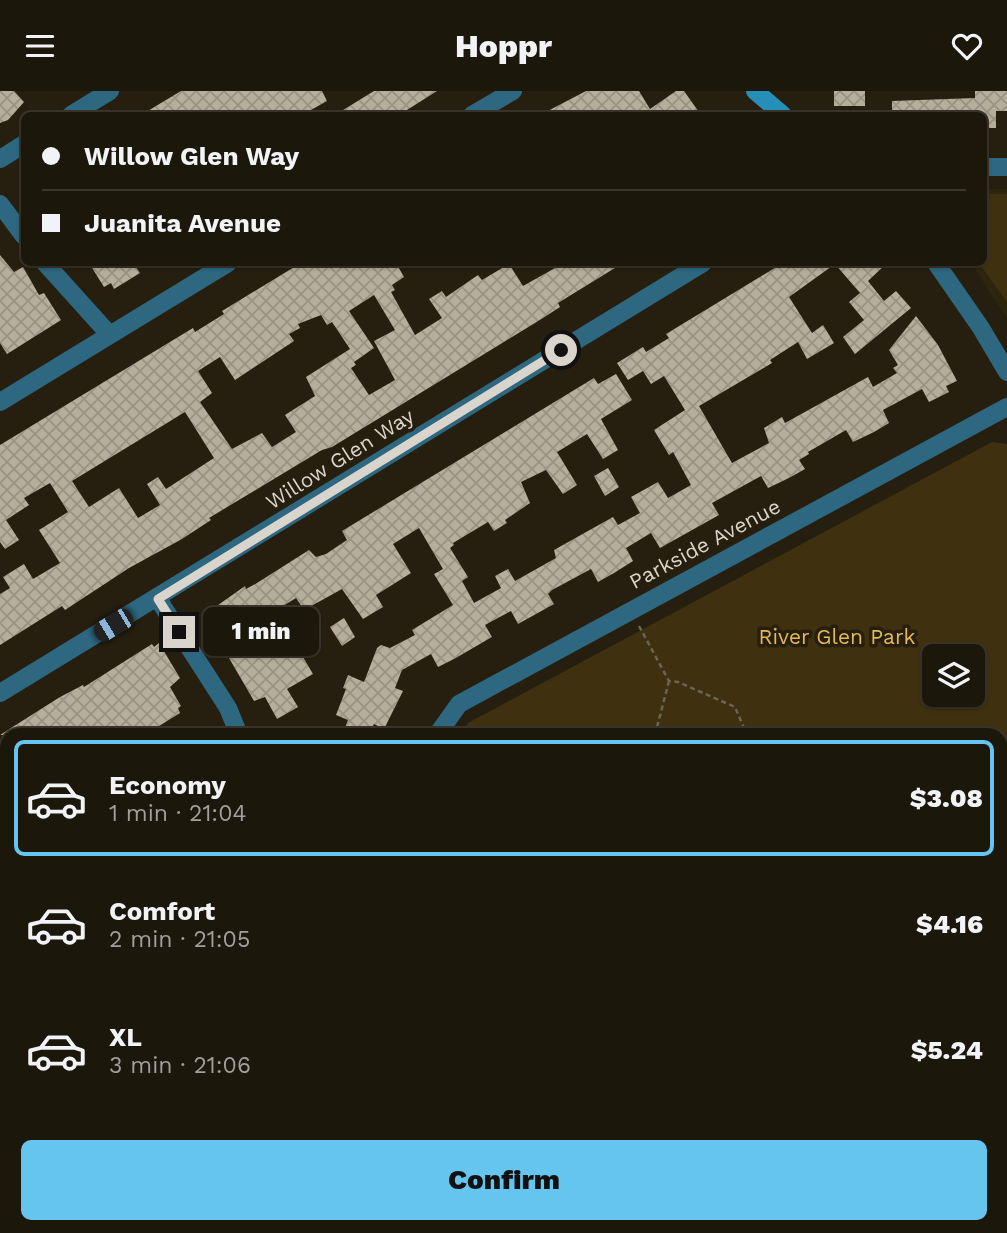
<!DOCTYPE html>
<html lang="en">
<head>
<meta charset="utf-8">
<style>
  :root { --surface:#1c170b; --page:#292419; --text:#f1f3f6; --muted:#a09f9d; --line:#3a362c; --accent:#65c5ee }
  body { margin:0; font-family:"Work Sans",sans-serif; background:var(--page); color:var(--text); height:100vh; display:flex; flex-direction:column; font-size:26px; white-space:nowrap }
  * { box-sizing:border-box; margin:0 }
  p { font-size:23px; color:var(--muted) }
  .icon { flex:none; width:38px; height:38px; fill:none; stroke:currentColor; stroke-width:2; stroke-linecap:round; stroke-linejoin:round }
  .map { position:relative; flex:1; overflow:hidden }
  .details { position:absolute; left:0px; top:637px; width:1008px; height:506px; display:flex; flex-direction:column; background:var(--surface); border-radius:21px 21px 0 0; box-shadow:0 2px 5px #0004,0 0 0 2px var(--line) }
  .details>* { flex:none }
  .guide { position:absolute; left:21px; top:21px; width:966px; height:154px; border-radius:10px; box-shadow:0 2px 5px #0004,0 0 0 2px var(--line); display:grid; align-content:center; height:154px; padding:0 21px; background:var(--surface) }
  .buttons { position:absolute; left:922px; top:553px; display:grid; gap:14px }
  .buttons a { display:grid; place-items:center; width:63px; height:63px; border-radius:10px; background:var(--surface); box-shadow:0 2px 5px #0004,0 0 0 2px var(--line); font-size:35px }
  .end { position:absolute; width:32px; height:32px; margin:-16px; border:9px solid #dad5cc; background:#111; box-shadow:0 0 0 4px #111 }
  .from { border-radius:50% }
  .bubble { position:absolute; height:49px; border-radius:10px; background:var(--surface); box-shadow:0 2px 5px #0004,0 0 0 2px var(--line); font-size:23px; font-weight:800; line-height:49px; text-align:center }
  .car { position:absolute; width:21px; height:42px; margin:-21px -10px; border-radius:9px; box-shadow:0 0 5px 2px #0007; background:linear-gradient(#222 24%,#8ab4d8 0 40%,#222 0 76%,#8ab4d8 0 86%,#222 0) }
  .guide b { display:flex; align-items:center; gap:24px; height:66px; font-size:26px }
  .guide b+b { border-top:2px solid var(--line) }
  .guide i { width:18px; height:18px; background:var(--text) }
  ul { padding:12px 0 0; list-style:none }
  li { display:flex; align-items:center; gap:21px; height:116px; margin:0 14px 10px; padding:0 7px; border:4px solid transparent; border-radius:10px }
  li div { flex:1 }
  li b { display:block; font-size:26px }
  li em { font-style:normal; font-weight:800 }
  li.current { border-color:var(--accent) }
  li>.icon { width:63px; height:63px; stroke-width:1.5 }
  .button { display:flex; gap:14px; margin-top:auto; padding:14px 21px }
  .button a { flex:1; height:80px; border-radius:10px; background:var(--accent); color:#111; font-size:28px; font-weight:800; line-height:80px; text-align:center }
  header { display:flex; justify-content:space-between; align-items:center; height:91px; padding:0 21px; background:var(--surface); font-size:32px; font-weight:800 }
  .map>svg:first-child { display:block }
</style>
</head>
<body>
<header><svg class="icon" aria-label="menu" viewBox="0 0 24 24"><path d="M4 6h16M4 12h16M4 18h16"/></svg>Hoppr<svg class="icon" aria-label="heart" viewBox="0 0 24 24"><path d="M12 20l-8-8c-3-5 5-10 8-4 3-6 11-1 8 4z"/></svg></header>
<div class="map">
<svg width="1007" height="1142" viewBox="0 0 1007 1142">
  <defs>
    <pattern id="building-cross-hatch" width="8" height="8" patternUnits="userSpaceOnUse" patternTransform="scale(1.75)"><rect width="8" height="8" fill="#b6ad9a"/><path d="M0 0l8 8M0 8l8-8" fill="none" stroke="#999283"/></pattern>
  </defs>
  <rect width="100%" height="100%" fill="#261f0f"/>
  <path fill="#2e250e" d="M984,98h23v129l-36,-55h13z"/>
  <path fill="#3f310f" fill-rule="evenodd" d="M986,103h21v108l-28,-39h5z
    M992,351l15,2v382l-6,4v-95h-540l7,-12zM934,565h39v39h-39z"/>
  <path fill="url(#building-cross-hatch)" fill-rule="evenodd" d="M0,0h14l10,11 -16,18 -8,3z
    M181,0h141l5,10 -25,14h-161z
    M374,0h63l-38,24h-64z
    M586,0h53l11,18 26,-18h8l17,24h-161z
    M834,0h31v15h-31z
    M975,0h32v20h-11v17h-12v-13h-92v-14l83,-3z
    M0,164l14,17 9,-5 16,28 5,-2 17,27 -54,34 -7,-11z
    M89,172h44l7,10 -26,16 -3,-6 -7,4z
    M301,172h95l8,14 -12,8 3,5 -4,2 24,43 27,-17 -13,-19 13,-8 4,6 32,-22 4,5 27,-16 14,22 41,-23h59l-65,40 2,4 -17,11 -211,129 -10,3 -113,68 2,2 -29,19 -53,29 -64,42 -3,-4 -62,39v-51l10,-6 -7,-11 21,-13 9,15 27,-16 -21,-33 29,-18 -18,-29 -26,15 5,7 -23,15 13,20 -14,9 -5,-7v-97l193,-117 2,4 29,-18 -2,-3zM374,204l21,35 -21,11 21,39 -26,15 -18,-27 5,-3 -2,-3 20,-14 -25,-37zM321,224l6,10 5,-3 18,27 -44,28 9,19 -30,19 11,17 -24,15 -10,-14 -30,16 -32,-47 12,-9 -14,-22 22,-14 15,23 59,-39 -5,-7 11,-6 -2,-4zM185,321l29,46 -48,31 -8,-12 -11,7 13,21 -22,13 -19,-30 -30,19 -17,-26z
    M783,172h104l-19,18 16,20 12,-10 15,17 -56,46 -12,-17 21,-17 -15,-18 11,-9 -25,-29 -46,33 23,36 11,-8 11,18 -27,16 -9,-17 -28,18 2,3 -73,43 33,57 37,-20 -5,-15 18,-11 3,6 83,-46 5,10 24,-14 -4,-5 5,-3 -9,-15 27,-34 22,29 19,36 -11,5 3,6 -20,10 -7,-13 -39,21 6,13 -15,9 -21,10 -7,-12 -38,22 1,2 -10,6 6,9 -16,9 -21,10 -7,-12 -49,27 7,12 -59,33 -9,-15 -25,15 7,13 -19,12 -16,9 -7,-13 -39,21 -4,4 6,10 -36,20 -7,-13 -26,14 7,12 -38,22 -16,8 -7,-13 -29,16 -7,18 8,3 -19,38 -10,-5 -5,11h-27l6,-15 -12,-5 10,-26 -3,-1 5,-13 16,7 13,-34 4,-3 9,3 25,-13 -3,-5 41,-25 -19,-31 9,-5 -24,-41 -26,16 18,29 -35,22 7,12 -20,12 -21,-30 -38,21 -8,-12 -21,13 15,24 15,-9 8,14 -6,3 5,8 -9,6 10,17 -26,15 11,18 -21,12 -12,-22 -11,4 -50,-86 41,-29 1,3 11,-6 52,-33 7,7 10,-3 21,-14 -5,-9 252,-153 4,6 18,-10 16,26 -31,19 17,31 -15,9 -16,-25 -30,18 20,33 -14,9 -17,-24 -25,12 9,21 -25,17 2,3 -13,8 -6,-9 -35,21 1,2 -4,3 18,29 -6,4 12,22 27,-15 -6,-12 13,-7 7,12 41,-23 -2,-8 59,-33 5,8 22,-12 -9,-16 27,-15 10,16 23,-13 -18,-33 -4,3 -15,-25 31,-20 -21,-34 -13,8 -8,-13 -15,9 -11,-17 26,-16 3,5 23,-14 -3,-4z
    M608,377l11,19 -14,9 -11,-20z
    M344,527l11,19 -13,9 -12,-19z
    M159,552l21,35 -10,9 11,19 -3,2 2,5 -29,18 3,4h-154l60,-38 23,-12 1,2 68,-43 2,3z"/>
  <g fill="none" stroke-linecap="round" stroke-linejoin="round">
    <path stroke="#6a6457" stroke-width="2.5" stroke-dasharray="5 3.5" stroke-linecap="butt" d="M639,535l30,55 9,1 57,25 12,28
      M655,644l14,-54
      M677,644v-1"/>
    <path stroke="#2d6780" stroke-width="18" d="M71,24l39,-24
      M472,24l41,-24
      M0,68l24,-15
      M0,113l24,32
      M45,172l64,71
      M0,311l228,-139
      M158,508l70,109 11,27
      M0,602l703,-430
      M437,644l22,-31 548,-297
      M0,879l7,-2
      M0,1083l7,-4
      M1001,1100l6,9
      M525,1136l3,6
      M743,1136l4,6"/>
    <path stroke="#2d6780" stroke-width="18" d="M984,76h23
      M936,172l45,65 26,44
      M1001,772l6,-3
      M319,1142l12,-6"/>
    <path stroke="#268fb7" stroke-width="18" d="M755,0l28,24"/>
  </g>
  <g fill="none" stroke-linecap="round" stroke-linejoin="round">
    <path stroke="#dad5cc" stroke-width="9" d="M179,541l-21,-33 403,-249"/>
  </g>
  <g text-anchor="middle" stroke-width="7" stroke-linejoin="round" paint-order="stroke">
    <g font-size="21" fill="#dad5cc" stroke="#261f0f">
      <text transform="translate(340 368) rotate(-32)" y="7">Willow Glen Way</text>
      <text transform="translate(705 453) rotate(-28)" y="7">Parkside Avenue</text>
    </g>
    <g font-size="21" fill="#e4ba52" stroke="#261f0f">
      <text x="837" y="553">River Glen Park</text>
    </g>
  </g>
</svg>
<div class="buttons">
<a><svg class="icon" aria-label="layers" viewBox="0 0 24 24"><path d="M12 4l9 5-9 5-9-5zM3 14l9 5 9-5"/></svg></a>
</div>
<i class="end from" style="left:561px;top:259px"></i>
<i class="end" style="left:179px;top:541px"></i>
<div class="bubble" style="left:203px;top:516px;width:116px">1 min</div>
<i class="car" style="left:113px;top:534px;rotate:239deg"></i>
<div class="guide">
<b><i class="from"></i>Willow Glen Way</b>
<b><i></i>Juanita Avenue</b>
</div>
<section class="details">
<ul>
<li class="current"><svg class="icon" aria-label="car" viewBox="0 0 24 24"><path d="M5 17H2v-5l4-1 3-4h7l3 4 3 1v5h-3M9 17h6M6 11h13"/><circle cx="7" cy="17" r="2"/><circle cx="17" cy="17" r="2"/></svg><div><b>Economy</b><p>1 min · 21:04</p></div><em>$3.08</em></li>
<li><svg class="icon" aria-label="car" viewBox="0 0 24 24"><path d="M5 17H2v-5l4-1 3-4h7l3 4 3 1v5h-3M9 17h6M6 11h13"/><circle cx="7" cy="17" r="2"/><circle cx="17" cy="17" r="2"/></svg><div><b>Comfort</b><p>2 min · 21:05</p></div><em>$4.16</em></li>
<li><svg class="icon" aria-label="car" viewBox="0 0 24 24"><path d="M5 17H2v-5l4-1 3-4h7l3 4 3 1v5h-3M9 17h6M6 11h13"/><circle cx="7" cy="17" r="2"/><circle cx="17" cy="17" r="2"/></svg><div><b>XL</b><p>3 min · 21:06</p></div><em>$5.24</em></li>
</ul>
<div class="button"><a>Confirm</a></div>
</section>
</div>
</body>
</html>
